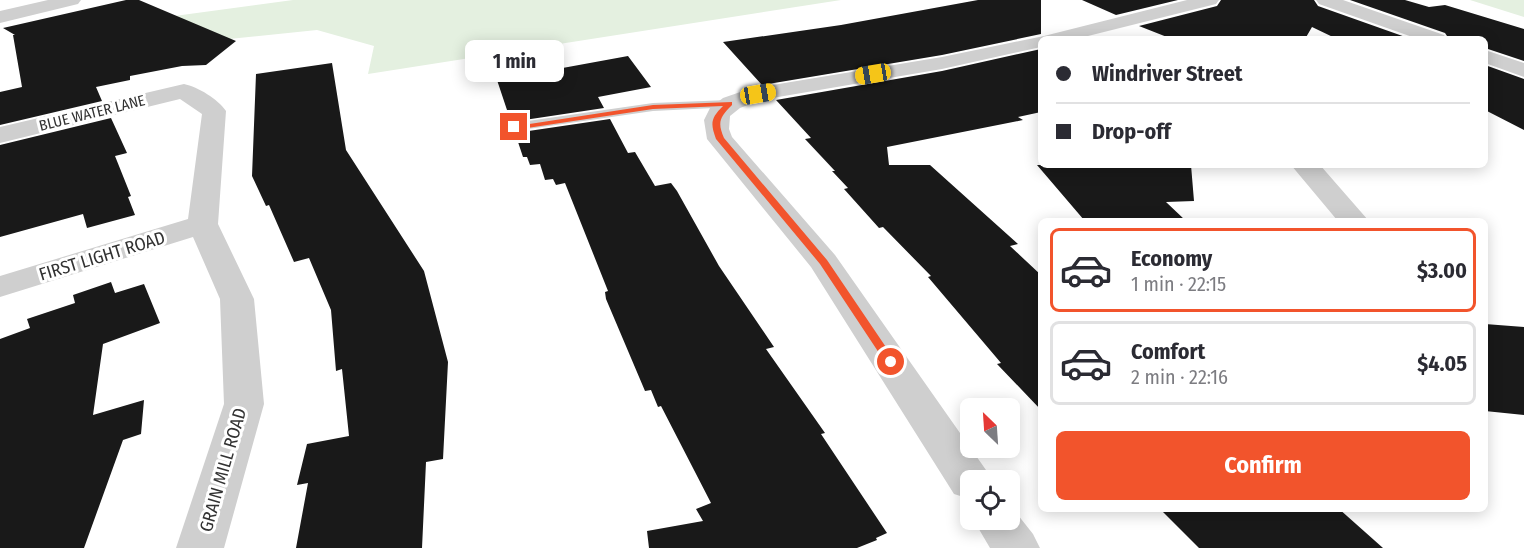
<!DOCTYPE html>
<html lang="en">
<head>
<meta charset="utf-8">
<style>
  :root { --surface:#fff; --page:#f2f2f3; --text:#2b2b33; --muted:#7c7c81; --line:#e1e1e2; --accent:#f2542c }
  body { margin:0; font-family:"Fira Sans Condensed",sans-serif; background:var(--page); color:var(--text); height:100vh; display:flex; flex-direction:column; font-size:22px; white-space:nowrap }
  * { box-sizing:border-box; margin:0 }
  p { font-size:20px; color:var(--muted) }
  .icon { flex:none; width:33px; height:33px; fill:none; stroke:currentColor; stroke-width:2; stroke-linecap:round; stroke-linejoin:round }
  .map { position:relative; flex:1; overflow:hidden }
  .side { position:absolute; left:1038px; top:218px; width:450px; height:294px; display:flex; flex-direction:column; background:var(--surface); border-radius:9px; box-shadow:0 3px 15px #0003 }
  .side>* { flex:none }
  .banner { position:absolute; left:1038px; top:36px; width:450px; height:132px; border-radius:9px; box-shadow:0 3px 15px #0003; display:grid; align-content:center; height:132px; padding:0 18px; background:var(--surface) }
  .needle { width:39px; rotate:335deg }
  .buttons { position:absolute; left:960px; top:398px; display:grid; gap:12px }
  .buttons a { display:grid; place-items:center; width:60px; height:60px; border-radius:9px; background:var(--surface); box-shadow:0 3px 15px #0003; font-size:30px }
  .end { position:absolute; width:27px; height:27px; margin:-14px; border:8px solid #f2542c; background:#fff; box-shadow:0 0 0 3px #fff }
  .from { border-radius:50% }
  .bubble { position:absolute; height:42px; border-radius:9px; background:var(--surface); box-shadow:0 3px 15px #0003; font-size:20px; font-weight:700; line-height:42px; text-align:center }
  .car { position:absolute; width:18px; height:36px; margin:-18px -9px; border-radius:8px; box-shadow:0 0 4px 2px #0007; background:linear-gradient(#f5c518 24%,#345 0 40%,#f5c518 0 76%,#345 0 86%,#f5c518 0) }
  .banner b { display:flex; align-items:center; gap:21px; height:57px; font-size:22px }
  .banner b+b { border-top:2px solid var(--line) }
  .banner i { width:15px; height:15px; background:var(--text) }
  ul { padding:10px 0 0; list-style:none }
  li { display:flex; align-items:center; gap:18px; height:84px; margin:0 12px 9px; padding:0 6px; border:3px solid var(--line); border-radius:9px }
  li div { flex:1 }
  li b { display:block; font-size:22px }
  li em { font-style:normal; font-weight:700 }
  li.on { border-color:var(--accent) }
  li>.icon { width:54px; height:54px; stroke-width:1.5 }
  .button { display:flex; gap:12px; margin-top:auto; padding:12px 18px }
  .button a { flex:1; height:69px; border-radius:9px; background:var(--accent); color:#fff; font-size:24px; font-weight:700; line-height:69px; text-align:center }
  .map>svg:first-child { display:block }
</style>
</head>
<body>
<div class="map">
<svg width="1524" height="548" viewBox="0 0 1524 548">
  <rect width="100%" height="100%" fill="#fff"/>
  <path fill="#e4f0e0" d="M293,0h548l-473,74 6,-28 -57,-16 -156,16 6,-29z
    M1470,0h54v17z"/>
  <path fill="#191919" d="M126,0h13l97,41 -30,24 -24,1 -52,10v4l-34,7 6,14 -102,24v-33l22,-5 -9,-52h2l-12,-7z
    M978,0h63v34l-99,21 -180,30 -39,-43 118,-17z
    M1082,0h96l-62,15z
    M1221,0h93l4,6 93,33h-74l-25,-12 -7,12h-133l-33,-13 78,-20z
    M1350,0h55l24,7 16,-2 79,24v32l-39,-13v-9h-36l-4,-6z
    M1041,49v63l-23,5 5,3 -136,27 2,18h41l88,79 -8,2 31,29v135l-44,-46 4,-1 -73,-86 3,-1 -48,-49 -4,1 -35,-39 4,-1 -16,-17h3l-30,-32 6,-1 -35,-38 166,-29z
    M628,56l23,31 -53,10 6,11 -93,14 -14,-42z
    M332,63l14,87 78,121 24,91 -5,97 -17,3 -4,86h-126l12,-65 -11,2 10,-41 42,-8 -7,-67 -6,2 -5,-61 -22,-52 -15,4 -25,-57 -3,1 -14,-30 4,-102z
    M1485,65l39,14v51l-39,-20z
    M111,118l16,35 -12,3 16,40 -3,1 7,18 -48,13 -4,-14 -83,23v-92z
    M610,119l18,34 7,-1 20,34 16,-3 6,8 42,75 55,81 -8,2 59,84 -4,1 66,99 -11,5 1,2 -20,8h-208l-2,-17 56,-10 -7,-12 15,-6 -50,-97 -3,1 -7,-17 -6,1 -39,-92 -1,-7 3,-1 -43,-108 -9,2 -3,-6 -8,1 -5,-16 -10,1 -3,-8h-4l-8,-24z
    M1037,165h154l3,36 -28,1 19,18h-101z
    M111,282l4,11 29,-9 16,39 -57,21 -10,71 51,-15 -3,34 -18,6 -39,108h-84v-209l30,-11 -3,-9 48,-16 -2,-8z
    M1485,324l39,3v88l-39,-4z
    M1159,508h179l45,40h-184z"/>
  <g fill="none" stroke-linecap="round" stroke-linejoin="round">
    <path fill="#cfcfcf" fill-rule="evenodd" d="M729,100l5,1 2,3 -2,3 -81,4 -139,20 -7,-4 7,-4 139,-20z"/>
    <path fill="#cfcfcf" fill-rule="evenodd" d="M48,0h33l-3,4 -78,19v-12z
      M1187,0h32l-3,4 -140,35h-35v8l-99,22 -181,31 -21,8 -10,8 -1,13 3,8 103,118 151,215 5,10h-21v19l-16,-5 -143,-227 -104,-128 -3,-19 6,-12 13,-10 26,-9 193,-32 102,-21z
      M1316,0h27l101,35 3,4h-29l-99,-35z
      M1485,50l39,13v14l-39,-14z
      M184,84c14,3 34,15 42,27l-8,113 36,75 10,105 -40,144h-48l48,-144 -4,-105 -27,-62 -193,60v-21l188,-57 14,-105 -22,-15 -180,44v-16z
      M1291,165h29l48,55h-31z
      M1010,505l23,29 7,14h-50l-17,-29h37z"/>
  </g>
  <path fill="#f2542c" d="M732,102v3c-12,12 -15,17 -8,33l103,122 67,99v6h-7l-67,-101 -104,-125c-6,-16 -5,-21 7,-33l-70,3 -139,21 -4,-3 143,-22z"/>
  <g text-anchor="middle" stroke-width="6" stroke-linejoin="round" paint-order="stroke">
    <g font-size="15" fill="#323232" stroke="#fff">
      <text transform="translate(92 113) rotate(-14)" y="5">BLUE WATER LANE</text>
    </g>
    <g font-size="18" fill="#323232" stroke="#fff">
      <text transform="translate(102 256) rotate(-17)" y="6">FIRST LIGHT ROAD</text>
      <text transform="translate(223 470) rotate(-74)" y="6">GRAIN MILL ROAD</text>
    </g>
  </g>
</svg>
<div class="buttons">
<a><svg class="needle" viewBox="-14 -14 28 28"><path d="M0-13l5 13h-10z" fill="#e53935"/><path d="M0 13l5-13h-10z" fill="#7c7c81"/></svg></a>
<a><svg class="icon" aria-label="locate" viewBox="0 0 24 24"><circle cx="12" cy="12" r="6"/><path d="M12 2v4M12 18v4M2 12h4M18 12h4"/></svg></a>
</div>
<i class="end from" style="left:891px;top:362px"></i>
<i class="end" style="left:514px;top:127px"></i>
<div class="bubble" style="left:465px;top:40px;width:99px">1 min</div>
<i class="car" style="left:873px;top:74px;rotate:260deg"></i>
<i class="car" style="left:758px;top:94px;rotate:80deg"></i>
<div class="banner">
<b><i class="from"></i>Windriver Street</b>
<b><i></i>Drop-off</b>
</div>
<section class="side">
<ul>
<li class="on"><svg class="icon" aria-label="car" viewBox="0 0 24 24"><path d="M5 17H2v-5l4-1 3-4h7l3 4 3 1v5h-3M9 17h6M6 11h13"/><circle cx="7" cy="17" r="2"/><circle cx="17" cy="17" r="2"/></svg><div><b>Economy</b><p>1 min · 22:15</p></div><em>$3.00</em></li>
<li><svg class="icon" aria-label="car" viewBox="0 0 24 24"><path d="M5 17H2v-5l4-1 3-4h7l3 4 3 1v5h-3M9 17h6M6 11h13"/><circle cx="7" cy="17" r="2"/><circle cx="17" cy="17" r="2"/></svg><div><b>Comfort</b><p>2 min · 22:16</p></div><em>$4.05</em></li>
</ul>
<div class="button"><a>Confirm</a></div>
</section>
</div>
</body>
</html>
